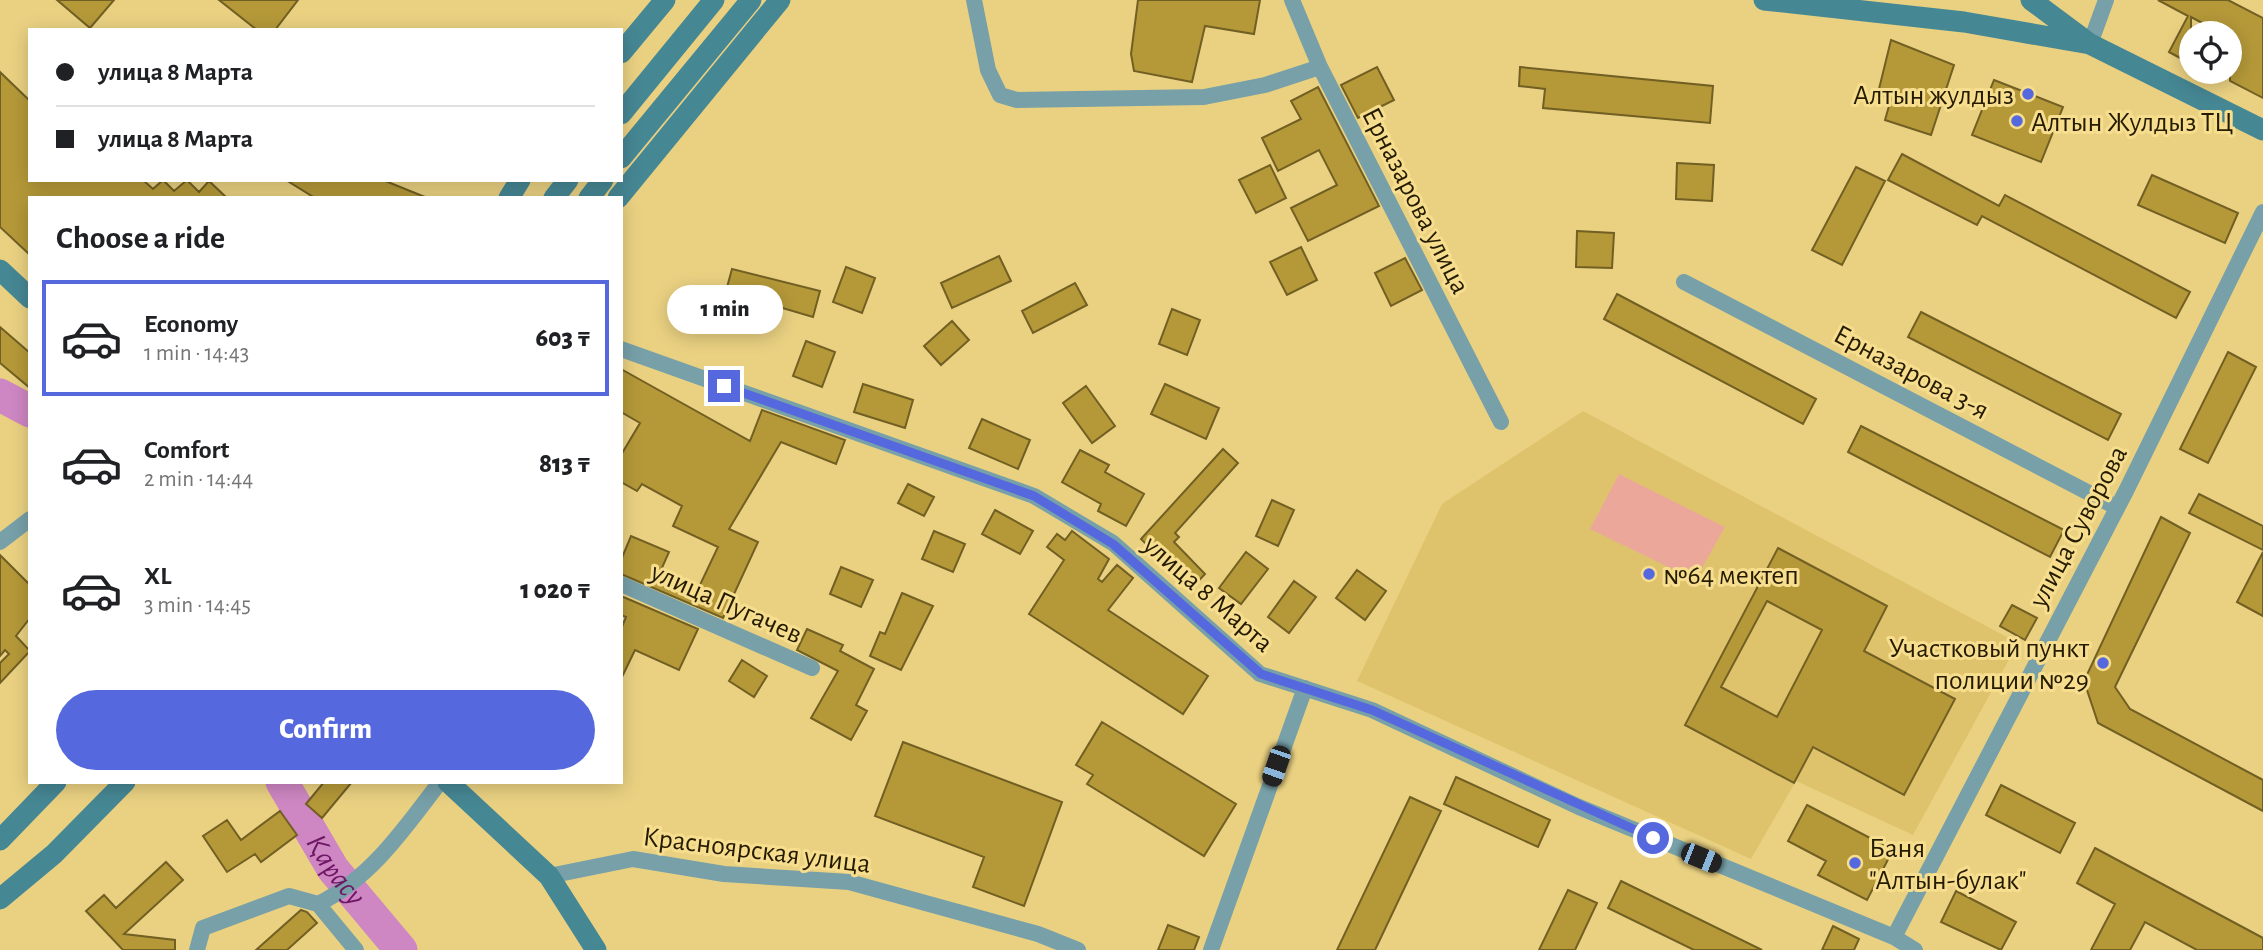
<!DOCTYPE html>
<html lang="en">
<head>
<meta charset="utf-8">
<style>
  :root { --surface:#fff; --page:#f2f2f2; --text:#202124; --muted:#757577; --line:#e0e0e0; --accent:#5568de }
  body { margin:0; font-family:"Alegreya Sans",sans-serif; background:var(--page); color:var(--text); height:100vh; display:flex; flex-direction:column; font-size:26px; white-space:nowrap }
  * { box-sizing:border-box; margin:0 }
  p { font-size:23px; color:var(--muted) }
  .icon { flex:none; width:38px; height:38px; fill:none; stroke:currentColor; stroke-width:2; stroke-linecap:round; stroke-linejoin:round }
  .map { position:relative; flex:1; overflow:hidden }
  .panel { position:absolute; left:28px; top:196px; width:595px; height:588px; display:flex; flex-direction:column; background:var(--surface); border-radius:0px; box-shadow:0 4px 18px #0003 }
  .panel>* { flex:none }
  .hud { position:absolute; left:28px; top:28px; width:595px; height:154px; border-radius:0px; box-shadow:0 4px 18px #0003; display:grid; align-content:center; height:154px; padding:0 28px; background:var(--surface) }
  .tools { position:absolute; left:2179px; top:21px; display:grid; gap:14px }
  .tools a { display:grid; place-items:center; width:63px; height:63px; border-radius:50%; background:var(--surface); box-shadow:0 4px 18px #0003; font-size:35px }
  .end { position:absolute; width:32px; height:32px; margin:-16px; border:9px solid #5568de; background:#fff; box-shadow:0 0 0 4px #fff }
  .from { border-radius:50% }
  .bubble { position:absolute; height:49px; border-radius:24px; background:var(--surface); box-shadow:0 4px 18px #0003; font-size:23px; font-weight:800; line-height:49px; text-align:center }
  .car { position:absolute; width:21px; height:42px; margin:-21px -10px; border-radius:9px; box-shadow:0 0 5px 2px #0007; background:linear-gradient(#222 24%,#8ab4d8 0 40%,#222 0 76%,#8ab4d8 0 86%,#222 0) }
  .hud b { display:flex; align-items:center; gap:24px; height:66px; font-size:26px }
  .hud b+b { border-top:2px solid var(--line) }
  .hud i { width:18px; height:18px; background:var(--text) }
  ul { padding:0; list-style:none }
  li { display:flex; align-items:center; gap:21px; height:116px; margin:0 14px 10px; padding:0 14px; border:4px solid transparent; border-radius:0px }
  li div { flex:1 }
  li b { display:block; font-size:26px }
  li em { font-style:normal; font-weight:800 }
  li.current { border-color:var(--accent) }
  li>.icon { width:63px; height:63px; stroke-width:1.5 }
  h2 { padding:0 28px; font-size:32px; line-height:84px }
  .action { display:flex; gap:14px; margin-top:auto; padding:14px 28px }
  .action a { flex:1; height:80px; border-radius:42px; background:var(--accent); color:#fff; font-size:28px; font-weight:800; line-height:80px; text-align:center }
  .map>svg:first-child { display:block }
</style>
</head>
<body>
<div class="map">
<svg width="2263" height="950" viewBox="0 0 2263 950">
  <rect width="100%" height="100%" fill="#ead182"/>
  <path fill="#dfc36c" d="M1583,411l435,232 -105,192 -117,-54 -45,78 -394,-178 85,-177z"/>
  <path fill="#eba89a" d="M1619,474l106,53 -30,53 -105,-51z"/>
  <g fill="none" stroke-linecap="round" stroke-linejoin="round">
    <g stroke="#ce87c3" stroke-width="33">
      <path d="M0,395l30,16"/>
      <path id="s1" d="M282,782l51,87 68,81"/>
    </g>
  </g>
  <path fill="#b59939" stroke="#715f23" stroke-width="2" fill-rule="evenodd" d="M57,0h57l-24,28z
    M219,0h79l-23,30h-18z
    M1138,0h122l-6,34 -49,-8 -13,56 -58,-11 -3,-17z
    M2158,0h70l35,18v80l-33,-17v-48h-9l-30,-16v47l-22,-12 19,-36z
    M1891,40l63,25 -23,70 -46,-15 6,-21 -13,-6z
    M1377,67l17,33 -36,18 -17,-33z
    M1520,67l193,19 -3,37 -167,-15 2,-19 -26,-3z
    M0,72l30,29v79h113l10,9 10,-9 11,11 13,-11 12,12 10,-11 18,17h-197v57l-30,-28z
    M1994,80l69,27 -22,55 -69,-27z
    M1318,87l61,119 -71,35 -17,-33 46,-23 -18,-35 -41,21 -16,-33 39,-19 -10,-18z
    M1902,154l97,52 6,-11 185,97 -14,26 -194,-102 -5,9 -89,-45z
    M1677,163l37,2 -2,36 -36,-2z
    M1270,165l16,33 -30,15 -17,-33z
    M1856,167l29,14 -43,84 -30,-15z
    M2152,175l86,38 -13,30 -87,-38z
    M286,180h97l42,17 -110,1z
    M1577,231l37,2 -2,35 -36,-1z
    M1301,247l16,33 -30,15 -17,-33z
    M999,256l12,25 -59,27 -11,-25z
    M1405,258l17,32 -31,16 -16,-33z
    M846,267l29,11 -13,35 -29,-11z
    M732,269l88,22 -7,26 -68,-20 -3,11 -19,-6z
    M1075,283l12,22 -54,28 -11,-22z
    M1617,294l199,105 -13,25 -199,-105z
    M1172,309l28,11 -13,35 -28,-11z
    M1921,312l200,102 -13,26 -200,-103z
    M952,321l17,19 -28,25 -17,-19z
    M0,327l30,26v35l-30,-25z
    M806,341l29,11 -13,35 -29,-11z
    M2228,352l28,15 -48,96 -28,-14z
    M621,369l129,72 12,-31 83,30 -9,24 -55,-22 -52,87 29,13 -35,76 -102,-44v-14l10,-24 38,16 -8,18 38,17 19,-40 -45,-21 9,-20 -40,-22 -5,7 -16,-9v-27l19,-32 -19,-11z
    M863,384l50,16 -8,28 -51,-16z
    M1165,384l54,24 -13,31 -55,-25z
    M1086,386l29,40 -23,17 -29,-40z
    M982,419l48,21 -12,29 -49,-21z
    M1861,426l203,104 -14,27 -202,-105z
    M1223,449l15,14 -63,70 4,4 -5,5 31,32 -14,15 -50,-50z
    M1080,450l29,15 -4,7 39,22 -18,32 -28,-15 3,-7 -39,-22z
    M908,484l26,13 -10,19 -26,-13z
    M2199,494l64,32v24l-74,-37z
    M1272,500l22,10 -16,36 -22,-10z
    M995,510l38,21 -13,23 -38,-20z
    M2161,517l29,16 -75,154 15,22 133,71v31l-165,-88 -14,-42z
    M934,531l31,13 -12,28 -31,-13z
    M1072,531l37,28 -11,20 4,3 15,-17 16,13 -25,32 100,66 -25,38 -154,-100 35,-54 -17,-13 10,-13 8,6z
    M1778,548l109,58 -23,45 91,48 -51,96 -91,-48 -19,36 -109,-58zM1767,601l55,29 -45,87 -56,-30z
    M1246,552l22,17 -27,35 -22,-16z
    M2263,552v64l-26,-14z
    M0,555l30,30v33l-14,18 14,15 -30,32v-20l9,-9 -4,-4 -5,6z
    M841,567l32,13 -12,27 -31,-13z
    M1357,570l29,21 -21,29 -29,-22z
    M1294,581l22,16 -27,36 -21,-16z
    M902,593l31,13 -32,64 -31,-14 10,-24 5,2z
    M621,596l77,33 -19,41 -44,-20 -14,29v-50l5,-12 -5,-2z
    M2012,605l25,13 -12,22 -25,-14z
    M807,629l36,16 -3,6 34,18 -18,36 11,6 -16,29 -40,-22 27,-47 -41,-21z
    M742,660l25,16 -13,21 -25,-16z
    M1102,722l134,82 -32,52 -117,-72 6,-9 -17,-10z
    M903,742l159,60 -38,104 -51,-19 11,-30 -109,-41z
    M1456,777l94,43 -12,27 -94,-43z
    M324,782h28l-30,36 -16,-14z
    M2001,785l74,38 -15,30 -74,-38z
    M1410,797l31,14 -66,139h-38z
    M1807,805l86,45 -26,50 -49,-25 8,-14 -38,-20z
    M280,811l17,24 -36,27 -6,-8 -28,18 -24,-36 24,-16 14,20z
    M2095,848l168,90v12h-66l-52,-28 -15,28h-39l24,-46 -38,-21z
    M166,862l17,18 -59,54 51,6v10h-52l-37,-39 18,-16 12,13z
    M1621,881l141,69h-68l-86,-42z
    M1568,890l29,13 -22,47h-36z
    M1956,891l60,31 -15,28 -60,-28z
    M301,910l6,2 10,11 -30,27h-31z
    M1168,925l31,12 -5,13h-36z
    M1833,926l26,13 -5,11h-32z"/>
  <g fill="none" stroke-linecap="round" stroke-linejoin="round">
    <path stroke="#77a0a9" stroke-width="16" d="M974,0l14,70 12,25 17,5 187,-3 61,-12 55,-18
      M1292,0l28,67 181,355
      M2090,44l16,-44
      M1684,282l432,225
      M621,349l413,147 79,47 147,131 112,36 207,97 315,130 21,13
      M0,542l30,-23
      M621,584l191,84
      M549,876l84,-17 91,15 125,8 189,52 40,16
      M318,904c53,-26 87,-76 122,-122
      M1894,937l232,-446 137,-279
      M197,950l6,-22 86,-32 29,8 38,46
      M1211,950l94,-262"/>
    <path stroke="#468794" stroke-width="21" d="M1764,0l200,22 126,22
      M2031,0l59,44 173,86
      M621,53l44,-53
      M621,114l93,-114
      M621,158l130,-158
      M509,198l11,-18
      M554,198l14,-18
      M589,198l14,-18
      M618,198l162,-198
      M0,270l30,28
      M448,782l101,94 47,74
      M0,840l56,-58
      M0,899l54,-45 71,-72"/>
  </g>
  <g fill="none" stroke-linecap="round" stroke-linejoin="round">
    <path stroke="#5568de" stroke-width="9" d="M724,386l310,110 79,48 148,130 111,36 281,128"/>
  </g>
  <g fill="#5568de" stroke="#f7de8f" stroke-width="2.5">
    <circle cx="2028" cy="94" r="7"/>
    <circle cx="2017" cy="121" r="7"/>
    <circle cx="1649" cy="574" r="7"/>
    <circle cx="2103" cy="663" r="7"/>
    <circle cx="1855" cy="863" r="7"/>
  </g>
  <g text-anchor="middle" stroke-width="6" stroke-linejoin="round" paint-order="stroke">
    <g font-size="28" fill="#251b00" stroke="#f7de8f" text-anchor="start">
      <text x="2014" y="104" text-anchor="end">Алтын жулдыз</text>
      <text x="2031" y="131">Алтын Жулдыз ТЦ</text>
      <text x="1663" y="584">№64 мектеп</text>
      <text x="2089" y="657" text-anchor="end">Участковый пункт<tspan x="2089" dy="32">полиции №29</tspan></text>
      <text x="1869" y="857">Баня<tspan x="1869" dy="32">"Алтын-булак"</tspan></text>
    </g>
    <g font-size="28" fill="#251b00" stroke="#f7de8f">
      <text transform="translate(1417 200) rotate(63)" y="10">Ерназарова улица</text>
      <text transform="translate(1912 371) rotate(28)" y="10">Ерназарова 3-я</text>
      <text transform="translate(2077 526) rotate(-62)" y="10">улица Суворова</text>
      <text transform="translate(1209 593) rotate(41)" y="10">улица 8 Марта</text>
      <text transform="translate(727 602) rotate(24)" y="10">улица Пугачев</text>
      <text transform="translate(757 849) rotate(7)" y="10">Красноярская улица</text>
    </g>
    <g font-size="30" font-style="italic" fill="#6d1765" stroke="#f7de8f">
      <text dy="10" stroke="none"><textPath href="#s1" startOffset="103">Қарасу</textPath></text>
    </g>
  </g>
</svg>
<div class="tools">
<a><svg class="icon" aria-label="locate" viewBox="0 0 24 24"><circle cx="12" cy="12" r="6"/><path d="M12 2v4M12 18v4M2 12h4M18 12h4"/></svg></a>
</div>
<i class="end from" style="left:1653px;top:838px"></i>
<i class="end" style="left:724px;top:386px"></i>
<div class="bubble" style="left:667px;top:285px;width:116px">1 min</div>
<i class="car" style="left:1276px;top:766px;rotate:199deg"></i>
<i class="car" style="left:1701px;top:858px;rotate:112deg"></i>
<div class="hud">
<b><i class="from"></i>улица 8 Марта</b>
<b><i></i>улица 8 Марта</b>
</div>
<section class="panel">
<h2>Choose a ride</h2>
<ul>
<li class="current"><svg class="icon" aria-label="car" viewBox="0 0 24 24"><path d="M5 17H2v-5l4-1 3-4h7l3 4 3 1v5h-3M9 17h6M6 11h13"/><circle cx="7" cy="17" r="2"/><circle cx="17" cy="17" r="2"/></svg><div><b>Economy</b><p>1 min · 14:43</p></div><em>603 ₸</em></li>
<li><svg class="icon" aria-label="car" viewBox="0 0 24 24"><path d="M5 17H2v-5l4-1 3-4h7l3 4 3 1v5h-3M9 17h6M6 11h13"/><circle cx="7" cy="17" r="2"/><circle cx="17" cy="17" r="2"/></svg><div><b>Comfort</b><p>2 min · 14:44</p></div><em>813 ₸</em></li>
<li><svg class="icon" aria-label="car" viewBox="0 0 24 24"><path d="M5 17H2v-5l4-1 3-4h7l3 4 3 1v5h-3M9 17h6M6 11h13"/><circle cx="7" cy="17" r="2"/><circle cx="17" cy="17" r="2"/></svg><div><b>XL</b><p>3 min · 14:45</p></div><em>1 020 ₸</em></li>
</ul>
<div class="action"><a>Confirm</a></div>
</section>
</div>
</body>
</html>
